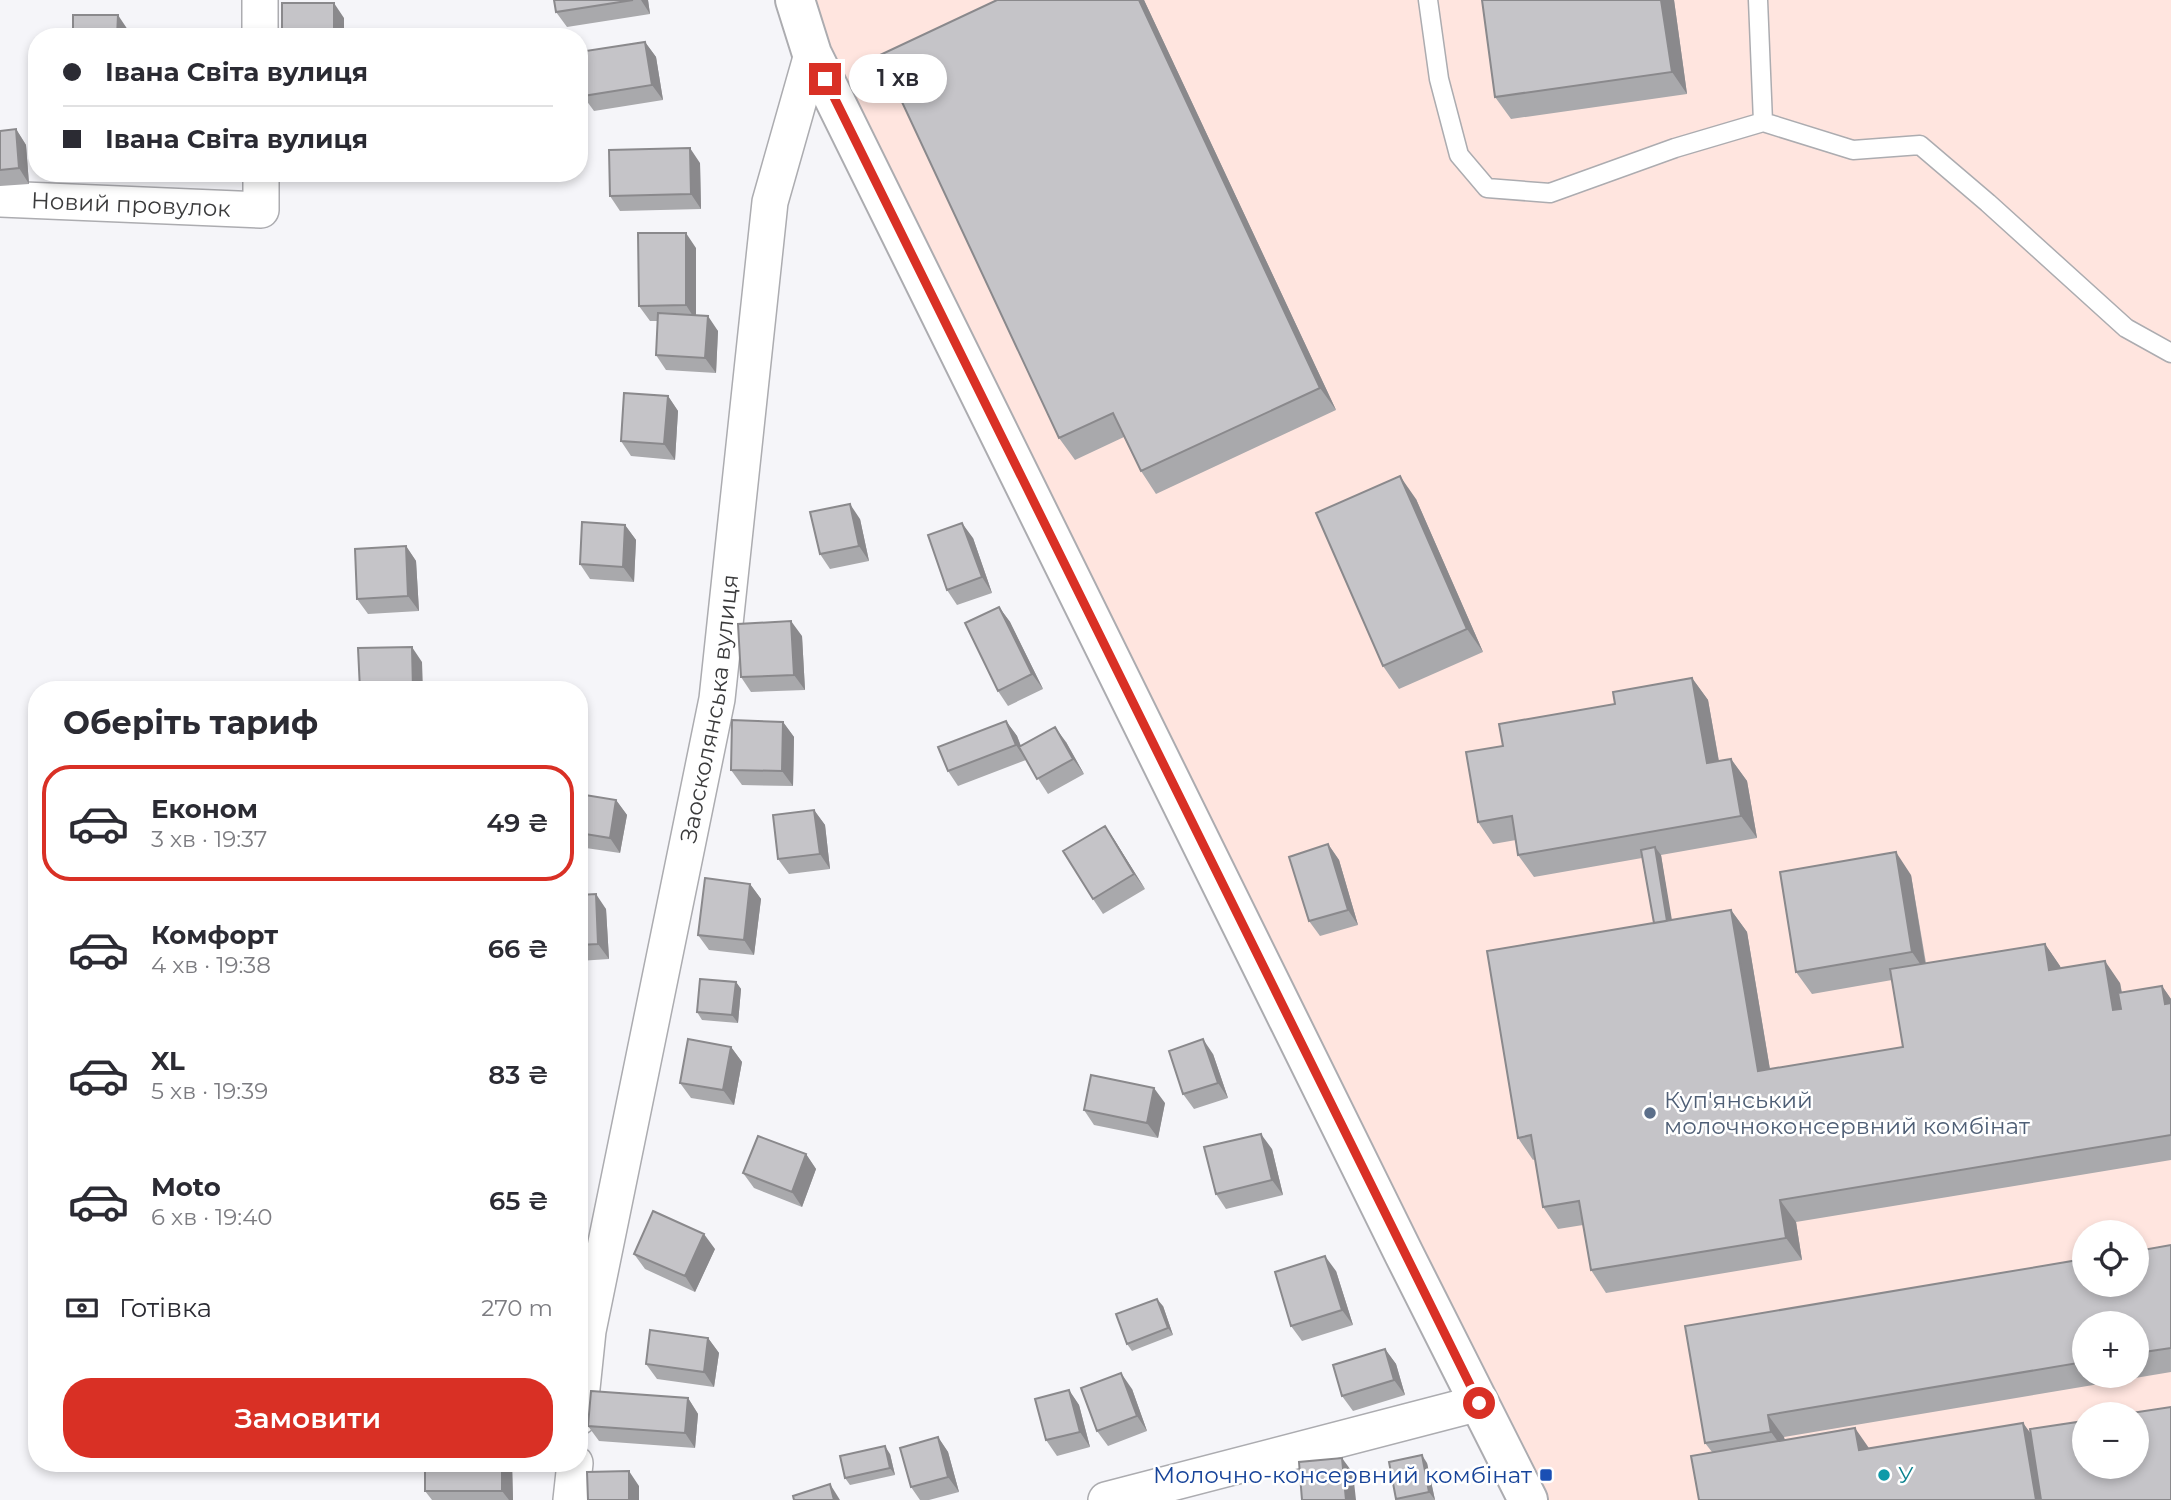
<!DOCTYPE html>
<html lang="uk">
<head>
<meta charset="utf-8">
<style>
  :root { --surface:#fff; --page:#f2f2f3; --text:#2b2b33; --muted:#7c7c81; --line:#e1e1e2; --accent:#d93025 }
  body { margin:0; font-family:Montserrat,sans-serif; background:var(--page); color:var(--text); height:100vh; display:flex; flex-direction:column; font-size:26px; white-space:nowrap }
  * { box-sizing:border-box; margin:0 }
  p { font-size:23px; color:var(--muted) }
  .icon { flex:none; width:38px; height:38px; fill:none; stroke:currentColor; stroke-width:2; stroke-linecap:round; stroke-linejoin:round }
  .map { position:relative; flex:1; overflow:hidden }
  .sheet { position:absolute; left:28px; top:681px; width:560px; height:791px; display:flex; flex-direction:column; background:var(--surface); border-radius:28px; box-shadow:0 4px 10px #0003 }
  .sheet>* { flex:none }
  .hud { position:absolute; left:28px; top:28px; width:560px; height:154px; border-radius:28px; box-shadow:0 4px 10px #0003; display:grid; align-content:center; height:154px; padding:0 35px; background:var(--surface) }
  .fabs { position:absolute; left:2072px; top:1220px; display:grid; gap:14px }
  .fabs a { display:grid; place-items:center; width:77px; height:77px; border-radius:50%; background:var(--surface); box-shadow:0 4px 10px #0003; font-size:35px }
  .end { position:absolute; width:32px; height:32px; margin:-16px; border:9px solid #d93025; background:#fff; box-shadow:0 0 0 4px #fff }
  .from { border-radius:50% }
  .bubble { position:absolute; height:49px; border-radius:24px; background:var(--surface); box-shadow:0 4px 10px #0003; font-size:23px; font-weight:600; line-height:49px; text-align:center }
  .hud b { display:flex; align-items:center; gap:24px; height:66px; font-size:26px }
  .hud b+b { border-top:2px solid var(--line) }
  .hud i { width:18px; height:18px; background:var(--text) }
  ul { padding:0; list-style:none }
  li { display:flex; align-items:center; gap:21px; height:116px; margin:0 14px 10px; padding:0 21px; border:4px solid transparent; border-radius:28px }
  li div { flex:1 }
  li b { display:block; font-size:26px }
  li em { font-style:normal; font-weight:600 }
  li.current { border-color:var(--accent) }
  li>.icon { width:63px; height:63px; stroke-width:1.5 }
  h2 { padding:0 35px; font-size:32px; line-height:84px }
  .pay { display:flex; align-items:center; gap:18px; height:77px; padding:0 35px; font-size:26px }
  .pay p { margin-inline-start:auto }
  .button { display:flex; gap:14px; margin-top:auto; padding:14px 35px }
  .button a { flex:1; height:80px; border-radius:28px; background:var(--accent); color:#fff; font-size:28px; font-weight:600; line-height:80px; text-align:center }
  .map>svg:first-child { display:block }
</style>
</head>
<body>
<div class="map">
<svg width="2171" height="1500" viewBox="0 0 2171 1500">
  <rect width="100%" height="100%" fill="#f5f5f9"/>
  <path fill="#ffe5df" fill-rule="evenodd" d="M809,0h1362v1500h-624l-192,-385 -543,-1061zM2084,1232h53v52h-53zM2084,1323h53v53h-53zM2084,1414h53v52h-53z"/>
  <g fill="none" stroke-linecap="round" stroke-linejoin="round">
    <defs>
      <path id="service" d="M1428,0l11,79 20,76 28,33 63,5 125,-45 88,-26 90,28 67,-5 68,58 138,125 45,25
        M1758,0l5,122"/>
      <g id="minor">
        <path d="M260,0v37"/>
        <path id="s1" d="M0,199l261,11v-37"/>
        <path id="s2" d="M579,1417l9,-86 129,-632 53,-497 42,-148"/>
        <path d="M571,1500l4,-37"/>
        <path d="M1106,1500l373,-97"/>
      </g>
      <path id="tertiary" d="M795,0l17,54 592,1200 124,246"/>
    </defs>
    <use href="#service" stroke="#acacb0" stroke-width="21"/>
    <use href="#minor" stroke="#acacb0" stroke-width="38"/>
    <use href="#tertiary" stroke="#acacb0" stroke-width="42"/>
    <use href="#service" stroke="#fff" stroke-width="18"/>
    <use href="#minor" stroke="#fff" stroke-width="35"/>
    <use href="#tertiary" stroke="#fff" stroke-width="38"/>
  </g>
  <path fill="#a9a9ac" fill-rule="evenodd" d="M554,0h94l2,14 -83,13 -11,-15z
    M1144,0l192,410 -180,84 -15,-23 -17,-34 -49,23 -16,-22z
    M1674,0l13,94 -176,25 -16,-22z
    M645,42l11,15 7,43 -69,11 -11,-15z
    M16,129l10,16 3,39 -29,2v-55z
    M700,163l1,46 -81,2 -10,-15z
    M696,248v67l22,16 -2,42 -50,-3 -10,-15 2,-34h-8l-11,-15z
    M668,396l10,15 -3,49 -44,-4 -10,-15z
    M1416,499l67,153 -84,37 -16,-23z
    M860,519l9,42 -39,8 -10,-15z
    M625,525l11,15 -2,42 -44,-3 -10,-15z
    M973,538l19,55 -35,12 -10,-15z
    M406,546l10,15 3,50 -51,3 -11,-15z
    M999,607l11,15 33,67 -35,17 -10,-15z
    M802,636l3,54 -54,2 -10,-15z
    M1692,678l16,22 11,61 12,-2 16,22 10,57 -96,17 10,65 60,-10 16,22 23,137 133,-22 -11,-67 -80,14 -16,-22 115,-97 15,88 119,-19 15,22 1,2 59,15 2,9 40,-6 9,13v161l-375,62 6,38 -196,33 -15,-23 -8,-45 -25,4 -15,-22 -8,-48 -2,1 -15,-22 136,-215 -12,-65 -108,19 -16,-22 -2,-15 -23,4 -15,-22 25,-76 112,-42z
    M1006,721l11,15 4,10 45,-4 18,32 -36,20 -22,-34 -68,26 -10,-15z
    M783,722l11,15 -1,49 -51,-1 -11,-15z
    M579,794l37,6 11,15 -7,38 -41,-6z
    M814,810l11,15 5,44 -41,5 -11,-15z
    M1105,826l10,15 30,48 -42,25 -10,-15z
    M1328,844l11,16 19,65 -38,11 -11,-15z
    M750,884l11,15 -7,56 -45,-5 -11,-15z
    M579,895l27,14 3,50 -30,2z
    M736,982l5,7 -3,34 -36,-3 -5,-8z
    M731,1047l11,15 -8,43 -43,-7 -11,-15z
    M1213,1054l15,44 -34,11 -11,-15z
    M1165,1103l-7,35 -64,-13 -10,-15z
    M1272,1149l11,46 -57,14 -10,-15z
    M806,1154l10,15 -14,38 -48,-19 -11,-15z
    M2171,1245v127l-387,65 1,3 84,8 154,-25 8,11 140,66 -459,-48 -7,-9 -20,-117zM2084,1323h53v53h-53z
    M715,1249l-20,43 -50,-23 -11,-15z
    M1336,1271l17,54 -51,16 -11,-15z
    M1163,1306l10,29 -41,16 -5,-7z
    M708,1338l11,15 -5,34 -57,-8 -11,-15z
    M1385,1349l11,15 9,31 -52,16 -11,-15z
    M1132,1389l15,42 -39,15 -11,-15z
    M1069,1390l10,15 11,42 -33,9 -11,-16z
    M688,1398l10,16 -3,34 -96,-7 -11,-15z
    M938,1437l10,15 11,40 -30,8h-9l-9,-13z
    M890,1454l5,21 -45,10 -5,-7z
    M425,1463h87l1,37h-81l-7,-9z
    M1427,1463l8,37h-38l-1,-1z"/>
  <path fill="#8a898c" d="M641,0h7l2,14z
    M1139,0h5l192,410 -16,-22z
    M1661,0h13l13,94 -15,-22z
    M334,3l10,15v19h-10z
    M118,15l10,15v7h-11z
    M645,42l11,15 7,43 -11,-15z
    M16,129l10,16 3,39 -10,-16z
    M690,148l10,15 1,46 -10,-15z
    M686,233l10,15v73l-10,-16z
    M708,316l10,15 -2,42 -11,-15z
    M668,396l10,15 -3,49 -11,-16z
    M1400,476l16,23 67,153 -16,-23z
    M850,504l10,15 9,42 -10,-15z
    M962,523l11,15 19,55 -10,-16z
    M625,525l11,15 -2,42 -11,-15z
    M406,546l10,15 3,50 -11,-15z
    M999,607l11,15 33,67 -11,-15z
    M791,621l11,15 3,54 -11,-15z
    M412,647l10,15 1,28h-10z
    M1692,678l16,22 15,85 -16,-22z
    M1006,721l11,15 9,24 -10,-15z
    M783,722l11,15 -1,49 -11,-15z
    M1055,727l11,15 18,32 -11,-15z
    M1731,759l16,22 10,57 -16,-22z
    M616,800l11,15 -7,38 -10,-15z
    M814,810l11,15 5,44 -10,-15z
    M1105,826l10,15 30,48 -11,-15z
    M1328,844l11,16 19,65 -10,-15z
    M1655,847l6,8 15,89 -6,-7z
    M1896,852l15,23 16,99 -15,-22z
    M750,884l11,15 -7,56 -10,-15z
    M596,894l10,15 3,50 -11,-15z
    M1731,910l16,22 27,162 -16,-23z
    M2045,944l15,22 5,26 -16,-22z
    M2105,961l15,22 8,50 -15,-23z
    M736,982l5,7 -3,34 -6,-8z
    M2162,986l9,13v14l-6,-9z
    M1203,1039l10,15 15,44 -10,-15z
    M731,1047l11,15 -8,43 -11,-15z
    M1154,1088l11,15 -7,35 -11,-15z
    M1261,1134l11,15 11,46 -11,-15z
    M806,1154l10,15 -14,38 -10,-15z
    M1780,1200l16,22 6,38 -16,-22z
    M704,1234l11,15 -20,43 -10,-16z
    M1325,1256l11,15 17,54 -11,-15z
    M1157,1299l6,7 10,29 -5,-7z
    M708,1338l11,15 -5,34 -10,-15z
    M1385,1349l11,15 9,31 -11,-15z
    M1121,1373l11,16 15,42 -10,-15z
    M1069,1390l10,15 11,42 -10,-15z
    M688,1398l10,16 -3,34 -10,-15z
    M1768,1415l16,22 3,17 -16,-22z
    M2023,1423l16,22 9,55h-12z
    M1855,1428l16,23 -12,-1z
    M938,1437l10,15 11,40 -11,-15z
    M885,1446l5,8 5,21 -5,-7z
    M1422,1455l5,8 8,37 -6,-8z
    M1342,1458l11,15 3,27h-10z
    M502,1463h10l1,37h-4l-7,-9z
    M629,1471l10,15v14h-10z
    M830,1484l10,16h-6z"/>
  <path fill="#c5c4c8" stroke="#8a898c" stroke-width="2" d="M554,0h79l-77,12z
    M997,0h142l181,388 -179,83 -28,-58 -54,25 -179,-383z
    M1482,0h179l11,72 -177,25z
    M282,3h52v34h-52z
    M73,15h45l-1,22h-44z
    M645,42l7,43 -69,11 -4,-28v-16z
    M16,129l3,39 -19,2v-39z
    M690,148l1,46 -81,2 -1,-46z
    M638,233h48v72l-47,1z
    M658,313l50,3 -3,42 -49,-3z
    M624,393l44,3 -4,48 -43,-3z
    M1400,476l67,153 -84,37 -67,-153z
    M850,504l9,42 -39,8 -10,-42z
    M582,522l43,3 -2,42 -43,-3z
    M962,523l20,54 -35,13 -19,-55z
    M406,546l2,50 -51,3 -2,-50z
    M999,607l33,67 -34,17 -33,-68z
    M791,621l3,54 -53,2 -3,-53z
    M412,647l1,43h-53l-2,-42z
    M1692,678l15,85 24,-4 10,57 -223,39 -6,-39 -34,6 -12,-70 37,-6 -4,-22 116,-20 -2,-12z
    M732,720l51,2 -1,49 -51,-1z
    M1006,721l10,24 -68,26 -10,-24z
    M1055,727l18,32 -36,20 -18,-32z
    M579,794l37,6 -6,38 -31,-5z
    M814,810l6,44 -42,5 -5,-44z
    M1105,826l29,48 -41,25 -30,-48z
    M1328,844l20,66 -39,11 -20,-64z
    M1655,847l12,74 -13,2 -13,-73z
    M1896,852l16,100 -116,20 -16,-100z
    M705,878l45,6 -6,56 -46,-5z
    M596,894l2,50 -19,1v-50z
    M1731,910l27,161 145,-24 -13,-78 155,-25 4,26 56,-9 8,49 8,-1 -3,-16 44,-7 3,18 6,-1v132l-391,65 6,38 -195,32 -12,-69 -36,6 -12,-72 -13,3 -31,-187z
    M700,979l36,3 -4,33 -35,-3z
    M688,1039l43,8 -8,43 -43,-7z
    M1203,1039l15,44 -35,11 -14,-43z
    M1091,1075l63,13 -7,35 -63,-13z
    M1261,1134l11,46 -56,14 -12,-47z
    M758,1136l48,18 -14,38 -49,-19z
    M653,1211l51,23 -19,42 -51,-22z
    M2171,1245v103l-34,5v-30h-53v39l-316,53 3,17 -66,11 -20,-117 399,-67v25h53v-33z
    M1325,1256l17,54 -51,16 -16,-54z
    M1157,1299l11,29 -41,16 -11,-30z
    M650,1330l58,8 -4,34 -58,-8z
    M1385,1349l9,31 -52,16 -9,-31z
    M1121,1373l16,43 -40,15 -16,-43z
    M1069,1390l11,42 -34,8 -11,-41z
    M591,1391l97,7 -3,35 -97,-7z
    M2171,1407v93h-130l-11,-71 54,-8v45h53v-52h-12z
    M2023,1423l13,77h-337l-8,-44 164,-28 4,22z
    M938,1437l10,40 -37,10 -11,-39z
    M885,1446l5,22 -45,10 -5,-22z
    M1422,1455l7,37 -33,7 -7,-37z
    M1342,1458l4,42h-44l-3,-38z
    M425,1463h77v28h-77z
    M629,1471v29h-41l-1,-28z
    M830,1484l4,16h-40l-1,-4z"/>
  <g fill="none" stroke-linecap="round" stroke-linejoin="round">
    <path stroke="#d93025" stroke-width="9" d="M825,79l654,1324"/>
  </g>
  <circle fill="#5c6f8a" stroke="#fff" stroke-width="2.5" cx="1650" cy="1113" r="7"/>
  <rect fill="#1a4fb4" stroke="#fff" stroke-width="2.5" x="1539" y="1468" width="14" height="14" rx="3.5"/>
  <circle fill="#0f9aa8" stroke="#fff" stroke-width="2.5" cx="1884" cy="1475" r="7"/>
  <g text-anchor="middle" stroke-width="5" stroke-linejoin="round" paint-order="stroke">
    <g font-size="23" fill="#3b3b3c" stroke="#fff">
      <text dy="8" stroke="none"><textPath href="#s1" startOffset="131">Новий провулок</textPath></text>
      <text dy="8" stroke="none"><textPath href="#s2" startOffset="721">Заосколянська вулиця</textPath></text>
    </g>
    <g font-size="23" fill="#4e5e75" stroke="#fff" text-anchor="start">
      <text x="1664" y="1108">Куп'янський<tspan x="1664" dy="26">молочноконсервний комбінат</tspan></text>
    </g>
    <g font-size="23" fill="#164399" stroke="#fff" text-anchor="end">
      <text x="1532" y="1483">Молочно-консервний комбінат</text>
    </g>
    <g font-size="23" fill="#0d838f" stroke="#fff" text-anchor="start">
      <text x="1898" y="1483">У</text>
    </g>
  </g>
</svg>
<div class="fabs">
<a><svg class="icon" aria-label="locate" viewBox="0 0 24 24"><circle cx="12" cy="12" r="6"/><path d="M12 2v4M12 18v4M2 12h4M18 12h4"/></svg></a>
<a>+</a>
<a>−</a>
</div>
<i class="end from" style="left:1479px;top:1403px"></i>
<i class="end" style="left:825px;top:79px"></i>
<div class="bubble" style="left:849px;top:54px;width:98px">1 хв</div>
<div class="hud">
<b><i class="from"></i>Івана Світа вулиця</b>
<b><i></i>Івана Світа вулиця</b>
</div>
<section class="sheet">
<h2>Оберіть тариф</h2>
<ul>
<li class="current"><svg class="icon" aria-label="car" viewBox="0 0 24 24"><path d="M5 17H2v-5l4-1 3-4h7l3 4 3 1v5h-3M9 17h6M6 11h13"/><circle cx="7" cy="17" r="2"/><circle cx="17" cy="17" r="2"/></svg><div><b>Економ</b><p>3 хв · 19:37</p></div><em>49 ₴</em></li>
<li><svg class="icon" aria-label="car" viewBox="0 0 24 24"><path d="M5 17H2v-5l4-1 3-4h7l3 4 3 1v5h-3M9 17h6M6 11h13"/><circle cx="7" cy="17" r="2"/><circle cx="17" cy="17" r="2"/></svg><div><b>Комфорт</b><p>4 хв · 19:38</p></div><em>66 ₴</em></li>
<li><svg class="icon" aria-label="car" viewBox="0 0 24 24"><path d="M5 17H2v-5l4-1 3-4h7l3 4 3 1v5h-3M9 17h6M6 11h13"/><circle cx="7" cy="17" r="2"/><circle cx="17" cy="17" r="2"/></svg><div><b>XL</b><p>5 хв · 19:39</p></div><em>83 ₴</em></li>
<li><svg class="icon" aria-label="car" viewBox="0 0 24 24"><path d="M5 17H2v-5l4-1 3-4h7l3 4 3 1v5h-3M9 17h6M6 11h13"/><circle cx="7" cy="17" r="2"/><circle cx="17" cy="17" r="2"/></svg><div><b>Moto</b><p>6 хв · 19:40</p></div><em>65 ₴</em></li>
</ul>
<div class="pay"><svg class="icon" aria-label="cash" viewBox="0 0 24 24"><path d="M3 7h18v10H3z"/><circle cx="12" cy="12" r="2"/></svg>Готівка<p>270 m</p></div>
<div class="button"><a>Замовити</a></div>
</section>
</div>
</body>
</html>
